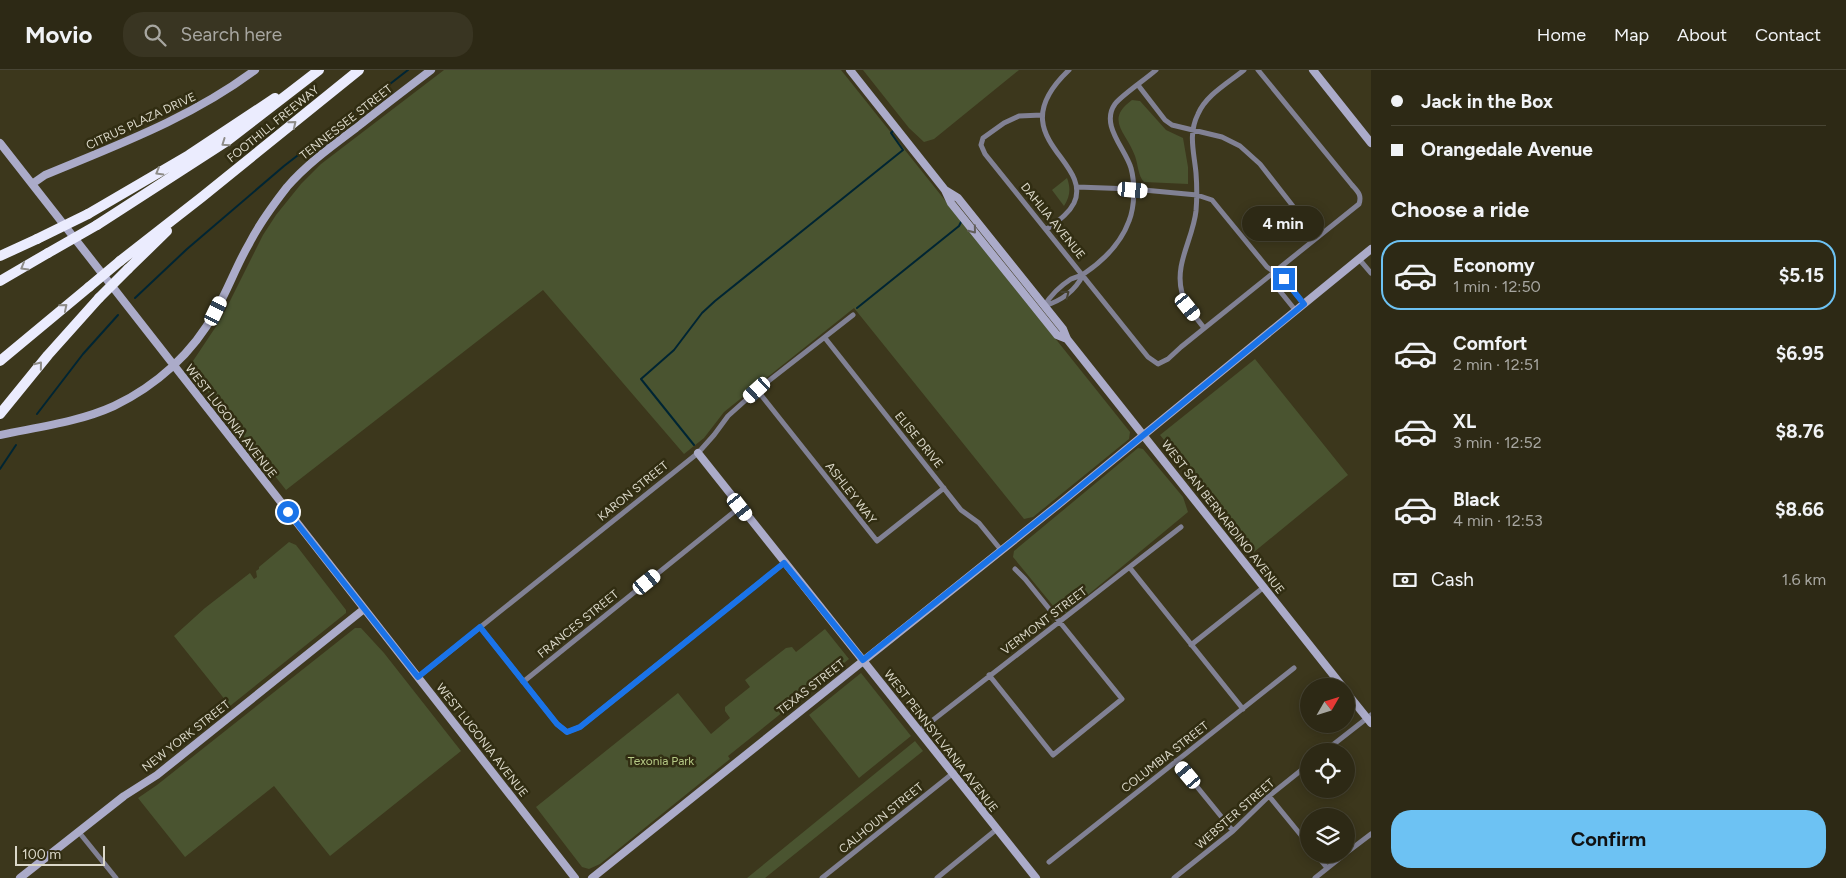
<!DOCTYPE html>
<html lang="en">
<head>
<meta charset="utf-8">
<style>
  :root { --surface:#2d2915; --page:#393522; --text:#f1f3f6; --muted:#a7a6a0; --line:#484534; --accent:#6dc2f3 }
  body { margin:0; font-family:Figtree,sans-serif; background:var(--page); color:var(--text); height:100vh; display:flex; flex-direction:column; font-size:19px; white-space:nowrap }
  * { box-sizing:border-box; margin:0 }
  p { font-size:16px; color:var(--muted) }
  .icon { flex:none; width:28px; height:28px; fill:none; stroke:currentColor; stroke-width:2; stroke-linecap:round; stroke-linejoin:round }
  .map { position:relative; flex:1; overflow:hidden }
  .panel { display:flex; flex-direction:column; background:var(--surface); width:475px }
  .panel>* { flex:none }
  .banner { display:grid; align-content:center; height:110px; padding:0 20px; background:var(--surface) }
  .needle { width:32px; rotate:51deg }
  .controls { position:absolute; left:1300px; top:608px; display:grid; gap:10px }
  .controls a { display:grid; place-items:center; width:55px; height:55px; border-radius:50%; background:var(--surface); box-shadow:0 2px 12px #0003,0 0 0 1px var(--line); font-size:25px }
  .scale { position:absolute; left:15px; bottom:12px; width:90px; box-sizing:border-box; padding-left:5px; border:2px solid #dbd8c9; border-top:0; font-size:14px; line-height:18px; white-space:nowrap; color:#dbd8c9; -webkit-text-stroke:4px #312d12; paint-order:stroke }
  .end { position:absolute; width:22px; height:22px; margin:-11px; border:6px solid #1a73e8; background:#fff; box-shadow:0 0 0 2px #fff }
  .from { border-radius:50% }
  .bubble { position:absolute; height:35px; border-radius:18px; background:var(--surface); box-shadow:0 2px 12px #0003,0 0 0 1px var(--line); font-size:16px; font-weight:700; line-height:35px; text-align:center }
  .car { position:absolute; width:15px; height:30px; margin:-15px -8px; border-radius:6px; box-shadow:0 0 4px 1px #0007; background:linear-gradient(#fff 24%,#345 0 40%,#fff 0 76%,#345 0 86%,#fff 0) }
  .banner b { display:flex; align-items:center; gap:18px; height:48px; font-size:19px }
  .banner b+b { border-top:1px solid var(--line) }
  .banner i { width:12px; height:12px; background:var(--text) }
  ul { padding:0; list-style:none }
  li { display:flex; align-items:center; gap:15px; height:70px; margin:0 10px 8px; padding:0 10px; border:2px solid transparent; border-radius:20px }
  li div { flex:1 }
  li b { display:block; font-size:19px }
  li em { font-style:normal; font-weight:700 }
  li.active { border-color:var(--accent) }
  li>.icon { width:45px; height:45px; stroke-width:1.5 }
  h2 { padding:0 20px; font-size:22px; line-height:60px }
  .pay { display:flex; align-items:center; gap:12px; height:55px; padding:0 20px; font-size:19px }
  .pay p { margin-inline-start:auto }
  .cta { display:flex; gap:10px; margin-top:auto; padding:10px 20px }
  .cta a { flex:1; height:58px; border-radius:20px; background:var(--accent); color:#111; font-size:20px; font-weight:700; line-height:58px; text-align:center }
  header { display:flex; align-items:center; gap:30px; box-sizing:border-box; height:70px; padding:0 25px; background:var(--surface); border-bottom:1px solid var(--line) }
  header strong { font-size:24px }
  nav { display:flex; gap:28px; margin-inline-start:auto; font-size:18px }
  .search { width:350px; height:45px; background:var(--page); display:flex; align-items:center; gap:12px; box-sizing:border-box; padding:0 18px; border-radius:20px; color:var(--muted); font-size:19px }
  main { display:flex; flex:1; min-height:0 }
  .map>svg:first-child { display:block }
</style>
</head>
<body>
<header>
<strong>Movio</strong>
<div class="search"><svg class="icon" aria-label="search" viewBox="0 0 24 24"><circle cx="10" cy="10" r="6"/><path d="M15 15l6 6"/></svg>Search here</div>
<nav><a>Home</a><a>Map</a><a>About</a><a>Contact</a></nav>
</header>
<main>
<div class="map">
<svg width="1371" height="808" viewBox="0 0 1371 808">
  <rect width="100%" height="100%" fill="#3c371c"/>
  <path fill="#4a5430" d="M444,0h397l289,362 -1,7 -96,78 -9,2 -170,-211 -130,104 -20,26 -20,16 -141,-164 -257,200 -82,-103 -9,-13 -2,-13 28,-42 42,-84 13,-20 25,-31 20,-20z
    M863,0h156l-85,69 -10,3 -15,-14z
    M1132,30l8,1 26,29 17,8 5,29v17l-44,-2c-6,-6 -6,-18 -9,-26 -8,-23 -31,-36 -3,-56z
    M1067,108c4,10 3,19 -3,28l-12,-16z
    M1255,289l93,116 -94,77 -94,-117z
    M1138,378l5,1 40,48 5,15 -122,101h-7l-46,-56 1,-6z
    M289,472l7,3 50,65v3l-116,93 -56,-70 31,-28 45,-35 4,6 3,-2 -1,-6 3,-2v-2z
    M355,558h6l23,25 77,98 -131,105 -56,-70 -89,71 -47,-59 19,-13z
    M825,559l24,30 -121,97 2,3 -130,105 -11,5 -7,-2 -46,-60 142,-114 33,41 19,-16 -5,-7v-4l25,-20 -5,-7 41,-32 6,-1 4,5z
    M861,603l50,63 -52,42 -50,-63z
    M915,671l8,10 -158,127h-18z"/>
  <g fill="none" stroke-linecap="round" stroke-linejoin="round">
    <path stroke="#002533" stroke-width="2" d="M135,228l52,-49 97,-83 124,-96
      M857,238l102,-82 2,-4
      M37,344l46,-60 35,-39
      M694,375l-53,-66 33,-29 28,-37 13,-12 188,-151 -12,-17 2,-2
      M0,399l16,-24"/>
    <path stroke="#818194" stroke-width="5" d="M1138,15l27,35 7,5 50,12 18,9 20,18 57,73
      M1042,45l-23,1 -15,7 -21,15 -2,7 4,9 163,203 10,7 10,-5 13,-12 178,-143c3,-9 -1,-12 -7,-19l-94,-115
      M1077,117l56,2 64,6 15,5 55,67 17,12 20,25
      M1046,160c10,-8 22,-15 28,-27 20,-43 -76,-66 -5,-133
      M1359,189l12,14
      M1273,202l2,13 21,26
      M1044,236c7,-11 16,-20 27,-27 5,-2 10,-3 14,-6 19,-13 36,-30 44,-52 6,-15 6,-38 2,-53 -6,-20 -31,-43 -16,-64 7,-9 31,-25 41,-34
      M1044,236c17,-5 31,-15 39,-31
      M1204,258c-8,-11 -19,-22 -22,-35 -8,-29 11,-54 14,-82 1,-12 1,-25 0,-38 -2,-21 -8,-39 2,-59 8,-19 30,-31 46,-44
      M825,268l136,172 18,13 22,27
      M757,320l120,151 67,-53
      M1130,498l113,141
      M480,557l77,97 10,8 13,-5 204,-164
      M1191,575l73,-58
      M989,605l64,80 69,-56 -97,-120 -10,-10
      M418,607l280,-224 16,-18 14,-19 29,-26 96,-75
      M523,612l217,-175
      M919,661l262,-204
      M1325,681l46,-36
      M1176,691l57,70
      M1269,726l40,49
      M78,761l38,47
      M1346,783l25,-19
      M1316,784l11,14
      M1049,792l245,-194
      M822,808l130,-104
      M937,808l60,-49
      M1174,808l59,-47 36,-35 40,-32
      M1315,808l30,-24"/>
    <path stroke="#ababc9" stroke-width="8" d="M850,0l95,120 6,13 106,132 10,4
      M1313,0l58,73
      M0,73l575,735
      M32,114l13,-9c72,-30 146,-57 210,-105
      M945,120l13,8 105,131 4,10 275,347
      M0,365c38,-8 79,-13 114,-29 42,-20 79,-53 101,-94 13,-22 21,-46 34,-68 10,-20 24,-39 38,-57 20,-23 45,-41 69,-59 25,-20 50,-39 75,-58
      M698,383l338,425
      M1346,622l25,31
      M20,808l104,-82 33,-21 207,-166
      M592,808l466,-373 313,-256"/>
    <path stroke="#ebecfe" stroke-width="10" d="M88,144l101,-59 86,-57
      M97,155l130,-84 92,-71
      M0,186l37,-17
      M120,191l82,-64 157,-127
      M128,199l39,-38
      M0,211l48,-28
      M0,291l89,-74
      M0,344l48,-59 51,-57"/>
    <path stroke="#ebecfe" stroke-width="10" d="M37,169l51,-25
      M48,183l49,-28
      M89,217l31,-26
      M99,228l29,-29"/>
  </g>
  <defs><path id="oneway-chevron" d="M-2-3.5L2.5 0L-2 3.5" fill="none" stroke-width="1.6" stroke-linecap="round" stroke-linejoin="round" transform="scale(1.25)"/></defs>
  <g stroke="#8e8c88">
    <use href="#oneway-chevron" transform="translate(293 54) rotate(-39)"/>
    <use href="#oneway-chevron" transform="translate(225 73) rotate(145)"/>
    <use href="#oneway-chevron" transform="translate(159 102) rotate(150)"/>
    <use href="#oneway-chevron" transform="translate(24 197) rotate(150)"/>
    <use href="#oneway-chevron" transform="translate(64 237) rotate(-40)"/>
    <use href="#oneway-chevron" transform="translate(39 295) rotate(-51)"/>
  </g>
  <use stroke="#625f5b" href="#oneway-chevron" transform="translate(973 160) rotate(51)"/>
  <use stroke="#454232" href="#oneway-chevron" transform="translate(1066 224) rotate(-38)"/>
  <g fill="none" stroke-linecap="round" stroke-linejoin="round">
    <path stroke="#1a73e8" stroke-width="6" d="M288,442l130,165 62,-50 77,97 10,8 13,-5 204,-164 79,97 195,-155 246,-201 -20,-25"/>
  </g>
  <g text-anchor="middle" stroke-width="5" stroke-linejoin="round" paint-order="stroke">
    <g font-size="12" fill="#dbd8c9" stroke="#312d12">
      <text transform="translate(141 51) rotate(-25)" y="4">CITRUS PLAZA DRIVE</text>
      <text transform="translate(346 52) rotate(-38)" y="4">TENNESSEE STREET</text>
      <text transform="translate(273 54) rotate(-39)" y="4">FOOTHILL FREEWAY</text>
      <text transform="translate(1053 151) rotate(51)" y="4">DAHLIA AVENUE</text>
      <text transform="translate(231 351) rotate(52)" y="4">WEST LUGONIA AVENUE</text>
      <text transform="translate(919 370) rotate(51)" y="4">ELISE DRIVE</text>
      <text transform="translate(633 421) rotate(-39)" y="4">KARON STREET</text>
      <text transform="translate(851 423) rotate(52)" y="4">ASHLEY WAY</text>
      <text transform="translate(1223 447) rotate(52)" y="4">WEST SAN BERNARDINO AVENUE</text>
      <text transform="translate(1044 551) rotate(-37)" y="4">VERMONT STREET</text>
      <text transform="translate(578 554) rotate(-39)" y="4">FRANCES STREET</text>
      <text transform="translate(811 617) rotate(-38)" y="4">TEXAS STREET</text>
      <text transform="translate(186 666) rotate(-38)" y="4">NEW YORK STREET</text>
      <text transform="translate(482 670) rotate(52)" y="4">WEST LUGONIA AVENUE</text>
      <text transform="translate(941 671) rotate(52)" y="4">WEST PENNSYLVANIA AVENUE</text>
      <text transform="translate(1165 687) rotate(-38)" y="4">COLUMBIA STREET</text>
      <text transform="translate(1235 744) rotate(-41)" y="4">WEBSTER STREET</text>
      <text transform="translate(881 748) rotate(-39)" y="4">CALHOUN STREET</text>
    </g>
    <g font-size="12" fill="#b6c985" stroke="#312d12">
      <text x="661" y="695">Texonia Park</text>
    </g>
  </g>
</svg>
<div class="controls">
<a><svg class="needle" viewBox="-14 -14 28 28"><path d="M0-13l5 13h-10z" fill="#e53935"/><path d="M0 13l5-13h-10z" fill="#a7a6a0"/></svg></a>
<a><svg class="icon" aria-label="locate" viewBox="0 0 24 24"><circle cx="12" cy="12" r="6"/><path d="M12 2v4M12 18v4M2 12h4M18 12h4"/></svg></a>
<a><svg class="icon" aria-label="layers" viewBox="0 0 24 24"><path d="M12 4l9 5-9 5-9-5zM3 14l9 5 9-5"/></svg></a>
</div>
<div class="scale">100 m</div>
<i class="end from" style="left:288px;top:442px"></i>
<i class="end" style="left:1284px;top:209px"></i>
<div class="bubble" style="left:1242px;top:136px;width:82px">4 min</div>
<i class="car" style="left:1133px;top:120px;rotate:95deg"></i>
<i class="car" style="left:1188px;top:237px;rotate:141deg"></i>
<i class="car" style="left:216px;top:241px;rotate:26deg"></i>
<i class="car" style="left:757px;top:320px;rotate:228deg"></i>
<i class="car" style="left:740px;top:437px;rotate:142deg"></i>
<i class="car" style="left:647px;top:512px;rotate:51deg"></i>
<i class="car" style="left:1188px;top:705px;rotate:320deg"></i>
</div>
<section class="panel">
<div class="banner">
<b><i class="from"></i>Jack in the Box</b>
<b><i></i>Orangedale Avenue</b>
</div>
<h2>Choose a ride</h2>
<ul>
<li class="active"><svg class="icon" aria-label="car" viewBox="0 0 24 24"><path d="M5 17H2v-5l4-1 3-4h7l3 4 3 1v5h-3M9 17h6M6 11h13"/><circle cx="7" cy="17" r="2"/><circle cx="17" cy="17" r="2"/></svg><div><b>Economy</b><p>1 min · 12:50</p></div><em>$5.15</em></li>
<li><svg class="icon" aria-label="car" viewBox="0 0 24 24"><path d="M5 17H2v-5l4-1 3-4h7l3 4 3 1v5h-3M9 17h6M6 11h13"/><circle cx="7" cy="17" r="2"/><circle cx="17" cy="17" r="2"/></svg><div><b>Comfort</b><p>2 min · 12:51</p></div><em>$6.95</em></li>
<li><svg class="icon" aria-label="car" viewBox="0 0 24 24"><path d="M5 17H2v-5l4-1 3-4h7l3 4 3 1v5h-3M9 17h6M6 11h13"/><circle cx="7" cy="17" r="2"/><circle cx="17" cy="17" r="2"/></svg><div><b>XL</b><p>3 min · 12:52</p></div><em>$8.76</em></li>
<li><svg class="icon" aria-label="car" viewBox="0 0 24 24"><path d="M5 17H2v-5l4-1 3-4h7l3 4 3 1v5h-3M9 17h6M6 11h13"/><circle cx="7" cy="17" r="2"/><circle cx="17" cy="17" r="2"/></svg><div><b>Black</b><p>4 min · 12:53</p></div><em>$8.66</em></li>
</ul>
<div class="pay"><svg class="icon" aria-label="cash" viewBox="0 0 24 24"><path d="M3 7h18v10H3z"/><circle cx="12" cy="12" r="2"/></svg>Cash<p>1.6 km</p></div>
<div class="cta"><a>Confirm</a></div>
</section>
</main>
</body>
</html>
